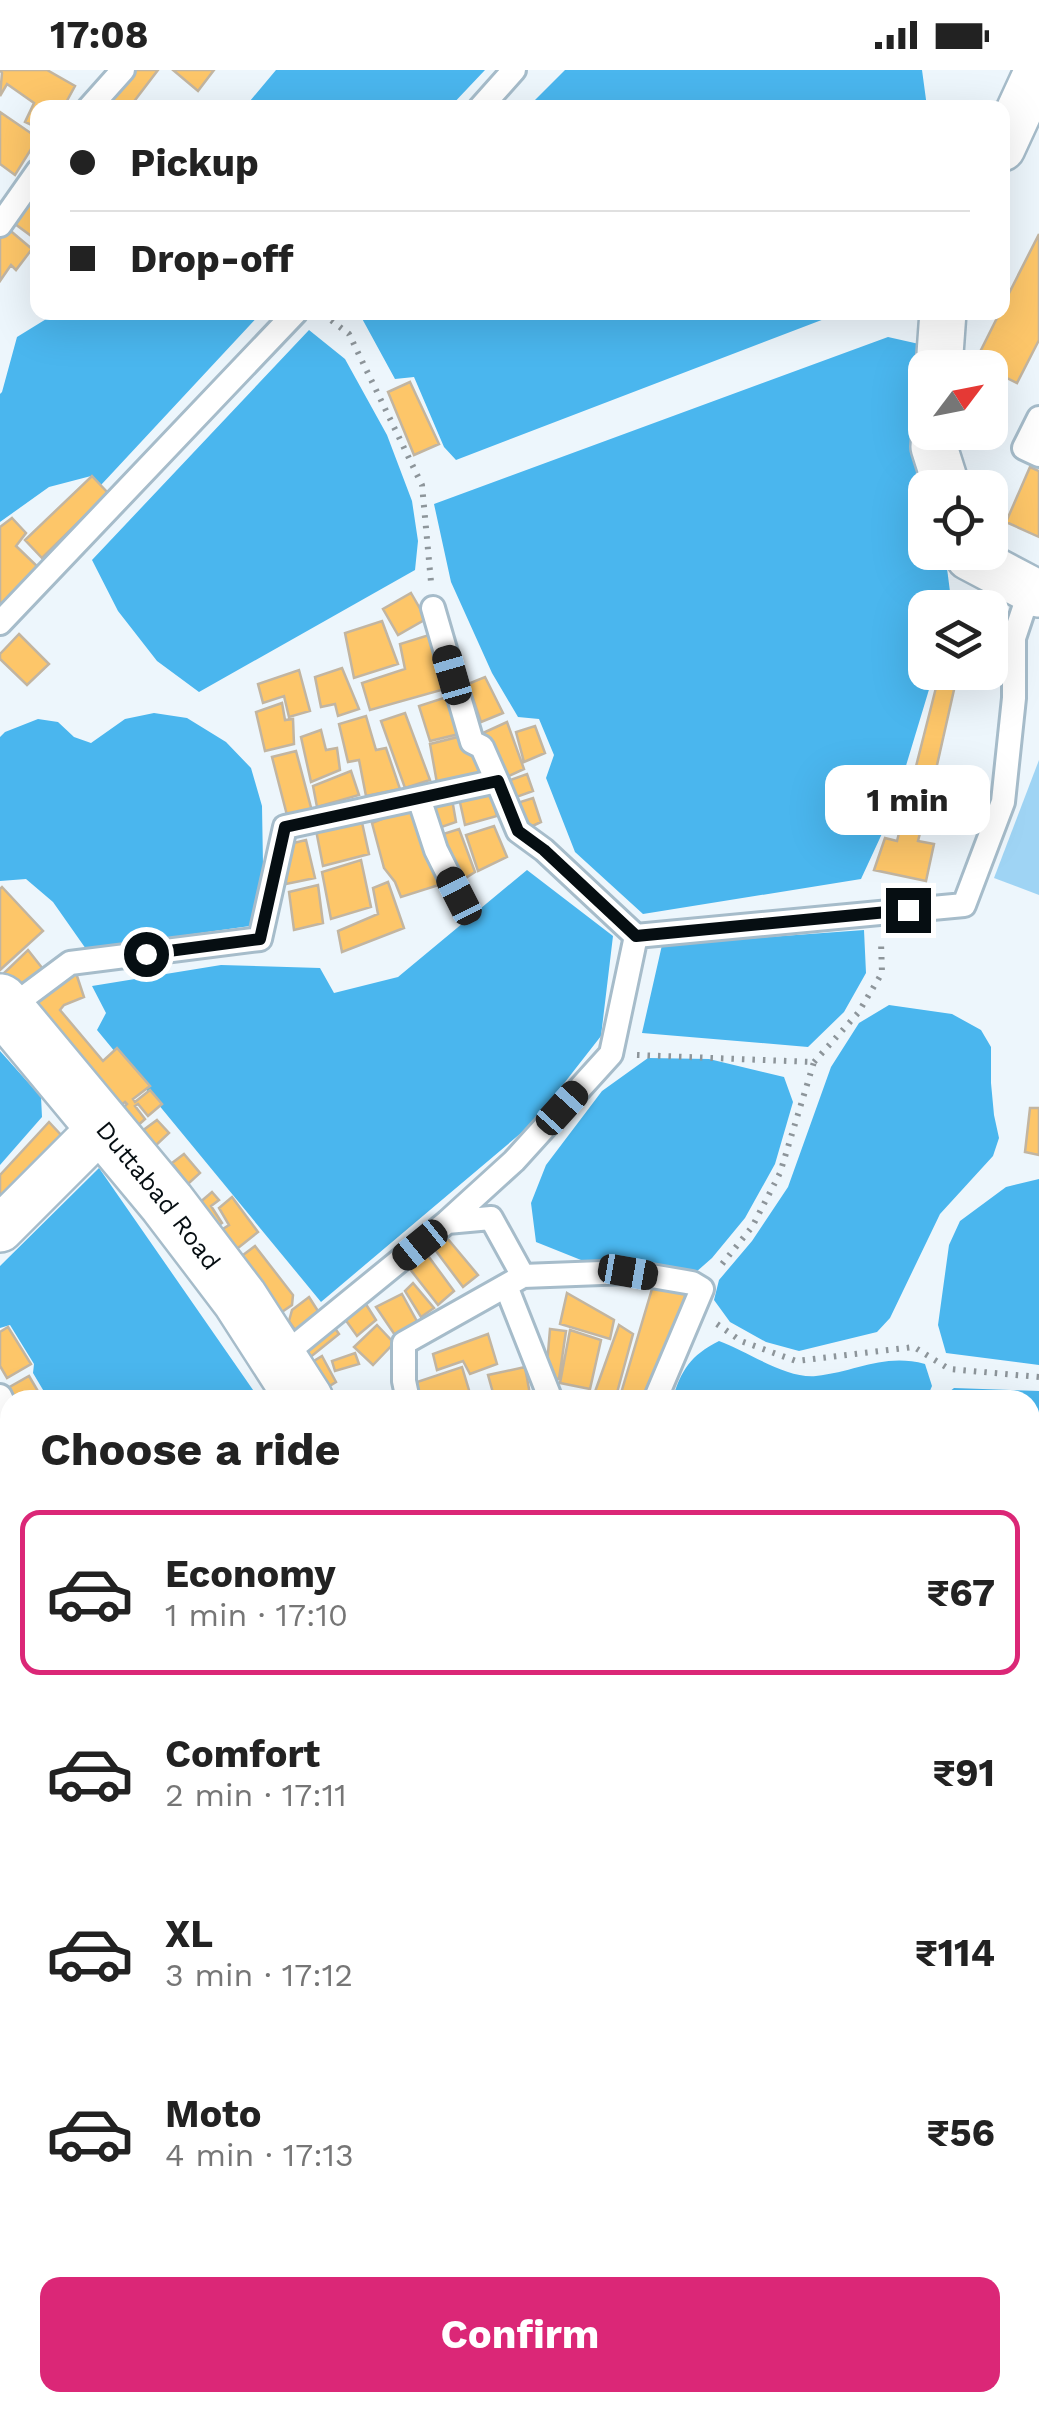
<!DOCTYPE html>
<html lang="en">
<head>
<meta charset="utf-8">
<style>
  :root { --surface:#fff; --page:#f2f2f2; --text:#222; --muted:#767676; --line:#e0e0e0; --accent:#db2777 }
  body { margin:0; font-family:"Work Sans",sans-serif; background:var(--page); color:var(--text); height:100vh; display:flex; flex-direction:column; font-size:38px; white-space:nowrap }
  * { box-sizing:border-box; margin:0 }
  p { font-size:32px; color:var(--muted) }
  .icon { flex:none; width:55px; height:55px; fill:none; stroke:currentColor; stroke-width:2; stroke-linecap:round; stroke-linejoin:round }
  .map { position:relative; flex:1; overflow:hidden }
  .panel { position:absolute; left:0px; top:1320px; width:1040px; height:1022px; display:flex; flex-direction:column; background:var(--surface); border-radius:30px 30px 0 0; box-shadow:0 10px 40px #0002 }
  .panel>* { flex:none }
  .banner { position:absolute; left:30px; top:30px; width:980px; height:220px; border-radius:20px; box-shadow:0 10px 40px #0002; display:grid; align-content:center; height:220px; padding:0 40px; background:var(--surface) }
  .needle { width:65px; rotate:58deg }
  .fabs { position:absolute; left:908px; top:280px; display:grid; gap:20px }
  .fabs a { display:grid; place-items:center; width:100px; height:100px; border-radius:20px; background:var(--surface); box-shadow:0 10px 40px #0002; font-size:50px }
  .end { position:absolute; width:45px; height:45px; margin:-22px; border:12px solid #060e12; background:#fff; box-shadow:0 0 0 5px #fff }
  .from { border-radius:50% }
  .bubble { position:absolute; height:70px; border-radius:20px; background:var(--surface); box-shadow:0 10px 40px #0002; font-size:32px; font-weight:700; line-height:70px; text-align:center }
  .car { position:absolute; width:30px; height:60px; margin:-30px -15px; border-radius:12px; box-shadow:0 0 8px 2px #0007; background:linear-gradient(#222 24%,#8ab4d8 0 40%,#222 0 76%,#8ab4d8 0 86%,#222 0) }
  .banner b { display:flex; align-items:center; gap:35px; height:95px; font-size:38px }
  .banner b+b { border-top:2px solid var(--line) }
  .banner i { width:25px; height:25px; background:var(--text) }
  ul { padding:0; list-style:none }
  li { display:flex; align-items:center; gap:30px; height:165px; margin:0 20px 15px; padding:0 20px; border:5px solid transparent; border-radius:20px }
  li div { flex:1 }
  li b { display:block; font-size:38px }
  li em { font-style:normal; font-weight:700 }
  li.active { border-color:var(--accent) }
  li>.icon { width:90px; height:90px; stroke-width:1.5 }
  h2 { padding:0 40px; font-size:45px; line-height:120px }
  .primary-button { display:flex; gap:20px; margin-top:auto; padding:20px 40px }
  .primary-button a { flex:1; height:115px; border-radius:20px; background:var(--accent); color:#fff; font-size:40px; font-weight:700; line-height:115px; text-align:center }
  .status { display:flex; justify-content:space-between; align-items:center; height:70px; padding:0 50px; background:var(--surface); direction:ltr }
  .status svg { height:28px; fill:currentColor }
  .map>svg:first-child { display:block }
</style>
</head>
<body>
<div class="status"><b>17:08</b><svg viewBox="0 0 49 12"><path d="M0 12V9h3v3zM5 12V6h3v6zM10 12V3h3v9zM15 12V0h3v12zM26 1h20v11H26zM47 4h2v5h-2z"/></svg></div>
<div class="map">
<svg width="1039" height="2341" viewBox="0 0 1039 2341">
  <rect width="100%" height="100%" fill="#edf6fc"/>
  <path fill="#9fd4f4" d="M1039,690v135l-45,-17z"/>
  <path fill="#4ab6ee" d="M276,0h209l-35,37h-205z
    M565,0h357l5,37h-399z
    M56,243h205l-160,172 -10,-9 -42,11 -49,35v-128l2,-2 15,-55z
    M359,243h481l-384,147 -12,-13 -30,-70 -19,2z
    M309,260l36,29 42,76 25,66 6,40 -3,29 -216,122 -42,-31 -39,-50 -26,-51z
    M888,267l31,7 6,46v162l20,1 7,54 -27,1v64l9,1 -42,139 -31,67 -218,35 -68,-62 -29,-74 8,-23 -15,-36 -21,-2 -26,-44 -41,-91 -17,-78z
    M154,643l33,5 39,24 25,26 11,38 1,59 -13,61 -164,23 -33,-47 -27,-23 -26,2v-144l5,-5 33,-13 20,3 16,15 17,6 34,-24z
    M527,800l86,66 -12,100 -68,87 -212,179 -224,-272 9,-17 -14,-27 129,-21 99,3 14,25 64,-16z
    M864,860l2,43 -22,39 -36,35 -166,-14 20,-88z
    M889,935l63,9 29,16 10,17v36l3,32 5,23 -6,18 -53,58 -50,104 -13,14 -78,19 -33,-9 -36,-20 -16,-22 5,-20 33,-39 36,-54 43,-120 28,-44z
    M0,981l41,46 1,20 -42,48z
    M648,988l61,1 75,18 9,25 -18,62 -30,54 -33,40 -25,22 -96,-16 -55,-22 -5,-39 15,-38 56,-74z
    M99,1098l161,232h-211l-16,-27 1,-9 -24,-39 -10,3v-62z
    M1039,1109v186l-93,-12 -8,-28 11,-80 11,-24 46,-34z
    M719,1271c28,10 67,38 97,35 40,-4 67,-23 109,-12l7,22 -6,14h-254c10,-31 18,-44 47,-59z
    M954,1318l85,3v131l-9,1v-123h-91z
    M1039,1489v225l-9,-1v-223z
    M0,1632l10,16v104l-7,11 7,27v188l-10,7z
    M1039,1936v191l-9,-8v-177z
    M10,2141v154l-10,6v-156z
    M860,2332l1,9h-241l-1,-8z
    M444,2333h151l3,8h-157z"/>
  <path fill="#fdc669" stroke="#c2b5a1" stroke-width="2.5" d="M0,0h47l28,16 -12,22h-25v20l-13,-6 9,-19 -27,-19 -7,12 2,-23z
    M132,0h26l-29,38h-16l-4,-4z
    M173,0h41l-16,21z
    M0,42l38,26 -23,37 -15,-11z
    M29,130l9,7v34l-27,-20z
    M6,157l26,22 -16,21 -5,-5 -11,16v-45z
    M1039,164v106l-22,43 -42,-21 25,-50h2v-5z
    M410,312l29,62 -25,11 -26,-63z
    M1030,397l9,4v66l-33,-15z
    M92,406l16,17 -66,65 -17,-18z
    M12,448l14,15 -10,13 22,21 -38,46v-86z
    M411,523l15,26 -28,16 -15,-26z
    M382,551l16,43 -44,14 -9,-45z
    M19,564l30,30 -22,21 -27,-26v-5z
    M429,565l16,54 -75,21 -8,-27 43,-14 -5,-25z
    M342,598l17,41 -21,7 -3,-12 -14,3 -6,-30z
    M299,600l11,41 -21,6 -5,-21 -21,7 -5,-19z
    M940,602h18l-23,102 35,9 -8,33 -36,-7 -8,32 16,3 -8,37 -52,-11 11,-32 12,3z
    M485,607l18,36 -22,9 -13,-38z
    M453,625l10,38 -33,8 -11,-35z
    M282,633l3,17 8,-1 1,25 -29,7 -9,-39z
    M405,643l25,67 -25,8 -24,-67z
    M366,646l10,34 10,-2 14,41 -34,7 -7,-36 -11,2 -9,-38z
    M507,652l17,47 -24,11 -17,-47z
    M535,656l10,27 -21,9 -8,-30z
    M321,660l5,20 11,-2 3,22 -29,12 -10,-45z
    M466,665l7,13 7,25 -43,10 -7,-39z
    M296,681l17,64 -24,8 -17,-66z
    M351,701l8,24 -42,12 -4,-21z
    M527,704l6,17 -22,8 -6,-17z
    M489,720l8,26 -32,9 -6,-27z
    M533,728l8,24 -17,8 -10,-26z
    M452,729l4,23 -23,8 -7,-25z
    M407,739l9,8 26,67 -41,13 -6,-15 -11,-14 -12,-45z
    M361,748l8,36 -46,12 -8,-41z
    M494,756l13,31 -29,14 -12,-36z
    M459,759l16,43 -17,11 -21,-47z
    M306,770l9,38 -29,6 -1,-39z
    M361,790l10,47 -40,12 -9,-47z
    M388,812l16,46 -62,24 -4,-21 40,-17 -5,-26z
    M318,815l5,38 -29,7 -5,-38z
    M2,817l41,44 -43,39v-81z
    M28,880l15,19 -25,21 -15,-16z
    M76,903l8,24 -20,8 -4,5 43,51 14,-13 33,38 -17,13 2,3 15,-12 12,14 -14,12 -10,-12 -3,2 10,13 -13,12 -14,-18 9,-9 -2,-2 -10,8 -87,-106z
    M1030,1038h9v47l-14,-3z
    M157,1050l12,13 -17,16 -14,-15z
    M49,1052l13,14 -62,65v-26z
    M184,1084l16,19 -12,11 -16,-21z
    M212,1122l7,8 -8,6 11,17 -6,4 -18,-23z
    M232,1127l26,35 -25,20 -15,-20 11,-7 -10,-17z
    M442,1162l36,43 -15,12 -33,-44z
    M255,1176l38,49 -1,10 -16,11 -37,-58z
    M423,1179l31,42 -16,14 -32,-41z
    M655,1209l34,6 -40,115h-30z
    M413,1213l21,25 -13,9 -16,-26z
    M567,1223l47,27 -4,19 -50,-15z
    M402,1224l17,31 -22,13 -21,-31z
    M309,1227l14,22 -24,17 -10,-15 3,-11z
    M362,1228l14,22 -19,16 -15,-21z
    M332,1254l7,10 -31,25 -7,-11z
    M377,1255l17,18 -21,22 -19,-18z
    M619,1255l14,9 -18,66h-23z
    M8,1257l23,37 -24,14 -7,-12v-34z
    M550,1259l16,2 -7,48 -13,-2z
    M570,1260l31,10 -11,49 -30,-6z
    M488,1264l9,30 -27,10 -7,-13 -26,9 -4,-16z
    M355,1283l4,11 -24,7 -3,-10z
    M322,1286l14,26 -13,8 -14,-26z
    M462,1297l10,33h-60l-4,-15z
    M525,1297l6,33h-36l-7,-25z
    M29,1306l13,22 -3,2h-28l-5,-11z
    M8,1568l2,5v41l-10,-4v-36z
    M1039,1745v61l-2,-5 -7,1v-54z
    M26,2332l2,6 11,-6h9l3,9h-34l-4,-8z
    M53,2332h42l5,9h-36l-8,-3z
    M236,2332h57l7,9h-60z"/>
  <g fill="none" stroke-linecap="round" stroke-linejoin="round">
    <defs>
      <path id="service" d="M89,38l34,-38
        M480,38l34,-38
        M0,155l38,-54
        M1039,348l-15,30 15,7
        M0,553l296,-311
        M419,728l17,52 23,46
        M636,866l328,-31 39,-103 11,-104v-60l16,-48
        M7,940l63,-47 190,-24 25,-112 212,-46 -15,-34 -10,-5 -39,-134
        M523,1206l105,-4 64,11 10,6 -47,111
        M506,1216l45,114
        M279,1289l168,-137 67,-61 97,-107 25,-118 -92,-86 -26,-19 -21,-50
        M0,1326l10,21
        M408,1330l-4,-19v-38l119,-67 -32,-58 -44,4
        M0,1390l10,-6
        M1030,1471l9,-2
        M1030,1727l9,6
        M0,2008l10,-6
        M1030,2212l9,4
        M0,2314l10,-5
        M99,2332l5,9
        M898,2332l3,9
        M935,2332l4,9
        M402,2341l6,-9"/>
      <path id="minor" d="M1002,78l36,-78
        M939,298l4,-56
        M935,362l-1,15 13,41
        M967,482l2,5 70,37
        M0,1159l104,-104
        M0,1618l10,4
        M322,2332l2,9"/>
      <g id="secondary">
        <path id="s1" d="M0,932l167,201 73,96 65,101"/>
        <path d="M1030,2329l9,6"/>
      </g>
    </defs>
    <use href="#service" stroke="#a6bcca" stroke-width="28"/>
    <use href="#minor" stroke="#a6bcca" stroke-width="50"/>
    <use href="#secondary" stroke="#a6bcca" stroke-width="60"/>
    <path stroke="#8d959a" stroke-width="6" stroke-dasharray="2.5 8" stroke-linecap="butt" d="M323,244l26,20 73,151 9,97
      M637,985l177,7 -34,111 -28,54 -34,42
      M814,992l44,-49 24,-40 -1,-31
      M717,1254l24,17 55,20 118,-14 35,22 90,8"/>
    <use href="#service" stroke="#fff" stroke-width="22"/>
    <use href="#minor" stroke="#fff" stroke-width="45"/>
    <use href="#secondary" stroke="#fff" stroke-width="55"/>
  </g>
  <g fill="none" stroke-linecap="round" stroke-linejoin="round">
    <path stroke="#060e12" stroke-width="12" d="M146,884l114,-15 25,-112 213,-46 20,50 26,19 92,86 272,-26"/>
  </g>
  <g text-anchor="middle" stroke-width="10" stroke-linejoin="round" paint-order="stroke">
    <g font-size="25" fill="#060e12" stroke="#edf6fc">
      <text dy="9" stroke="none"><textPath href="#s1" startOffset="250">Duttabad Road</textPath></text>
    </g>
  </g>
</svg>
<div class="fabs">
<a><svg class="needle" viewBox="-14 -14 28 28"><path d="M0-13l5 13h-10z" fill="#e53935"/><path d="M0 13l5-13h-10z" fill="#767676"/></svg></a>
<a><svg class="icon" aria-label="locate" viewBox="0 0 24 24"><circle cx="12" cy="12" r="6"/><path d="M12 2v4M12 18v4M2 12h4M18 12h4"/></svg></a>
<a><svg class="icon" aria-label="layers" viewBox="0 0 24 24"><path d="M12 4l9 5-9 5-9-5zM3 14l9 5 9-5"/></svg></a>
</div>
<i class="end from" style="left:146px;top:884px"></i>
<i class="end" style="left:908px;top:840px"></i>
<div class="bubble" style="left:825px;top:695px;width:165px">1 min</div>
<i class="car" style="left:452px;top:605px;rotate:344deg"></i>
<i class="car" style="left:459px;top:826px;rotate:333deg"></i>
<i class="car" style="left:562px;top:1038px;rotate:42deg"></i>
<i class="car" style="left:420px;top:1175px;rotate:231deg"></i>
<i class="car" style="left:628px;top:1202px;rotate:100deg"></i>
<div class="banner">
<b><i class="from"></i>Pickup</b>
<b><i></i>Drop-off</b>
</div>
<section class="panel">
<h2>Choose a ride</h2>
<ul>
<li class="active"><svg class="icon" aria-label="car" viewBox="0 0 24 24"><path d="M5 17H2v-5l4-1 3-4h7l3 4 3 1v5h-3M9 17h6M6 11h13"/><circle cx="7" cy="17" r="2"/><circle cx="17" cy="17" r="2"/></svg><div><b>Economy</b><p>1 min · 17:10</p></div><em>₹67</em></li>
<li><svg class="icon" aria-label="car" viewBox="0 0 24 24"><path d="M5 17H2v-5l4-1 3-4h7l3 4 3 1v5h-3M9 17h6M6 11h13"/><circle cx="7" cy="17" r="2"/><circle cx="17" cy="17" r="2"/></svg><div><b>Comfort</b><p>2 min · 17:11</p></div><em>₹91</em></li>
<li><svg class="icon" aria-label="car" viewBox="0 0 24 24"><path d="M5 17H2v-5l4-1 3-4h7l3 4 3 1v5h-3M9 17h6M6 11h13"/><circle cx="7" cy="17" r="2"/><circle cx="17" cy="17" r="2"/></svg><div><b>XL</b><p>3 min · 17:12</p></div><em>₹114</em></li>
<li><svg class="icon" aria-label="car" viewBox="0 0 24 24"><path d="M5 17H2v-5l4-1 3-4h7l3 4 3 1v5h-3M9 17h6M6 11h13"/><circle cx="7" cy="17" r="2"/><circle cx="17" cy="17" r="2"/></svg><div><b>Moto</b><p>4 min · 17:13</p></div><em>₹56</em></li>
</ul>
<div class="primary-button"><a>Confirm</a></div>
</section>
</div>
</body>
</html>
